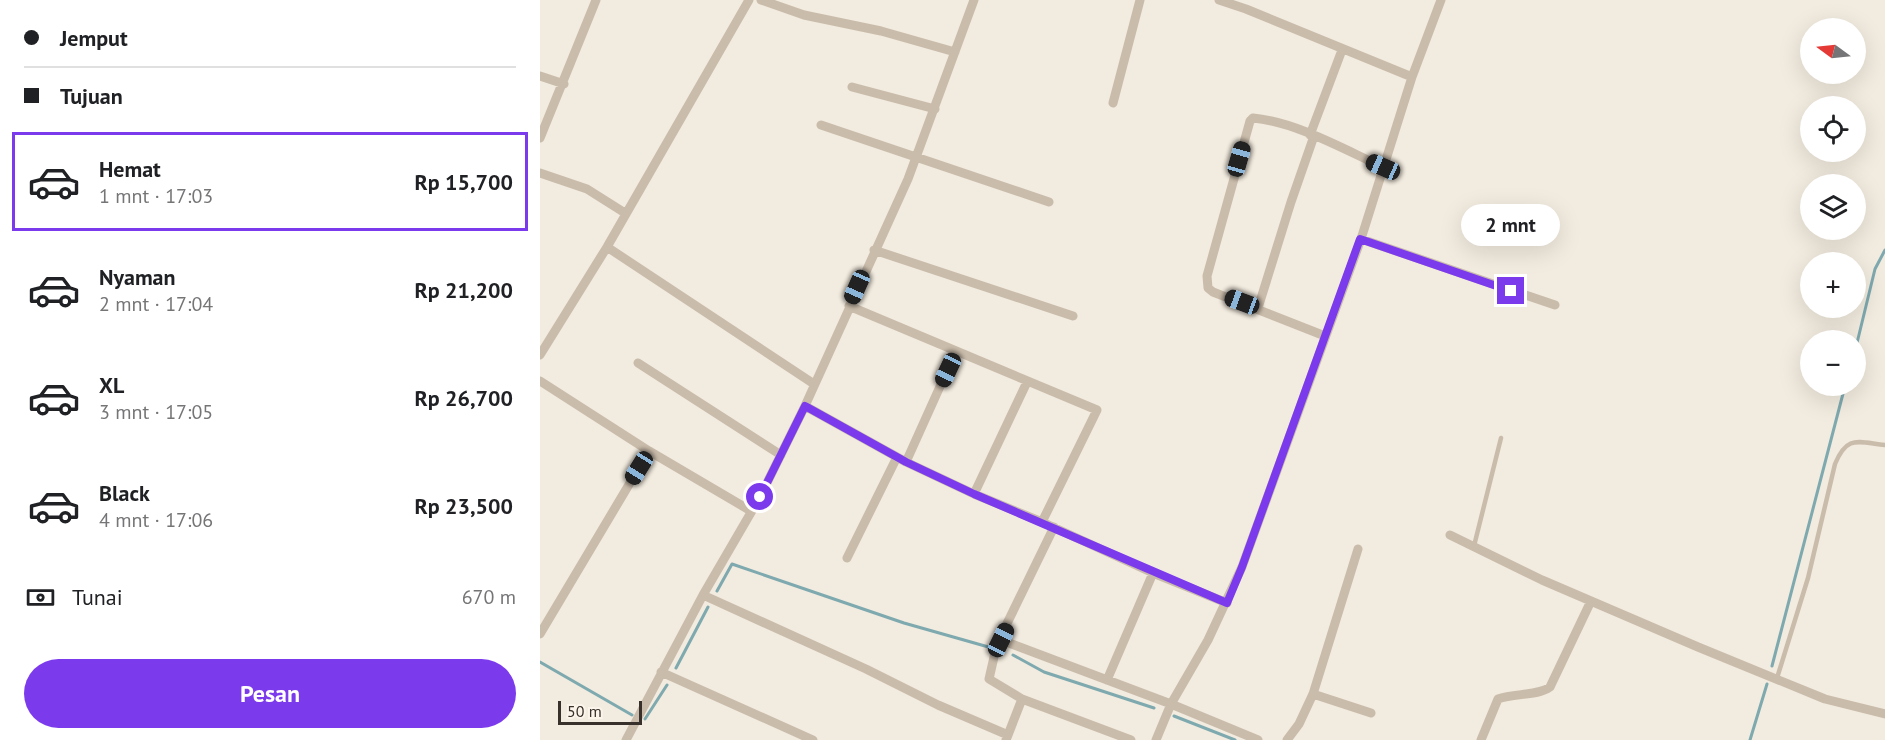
<!DOCTYPE html>
<html lang="id">
<head>
<meta charset="utf-8">
<style>
  :root { --surface:#fff; --page:#f2f2f2; --text:#202124; --muted:#757577; --line:#e0e0e0; --accent:#7c3aed }
  body { margin:0; font-family:"PT Sans",sans-serif; background:var(--page); color:var(--text); height:100vh; display:flex; flex-direction:column; font-size:22px; white-space:nowrap }
  * { box-sizing:border-box; margin:0 }
  p { font-size:20px; color:var(--muted) }
  .icon { flex:none; width:33px; height:33px; fill:none; stroke:currentColor; stroke-width:2; stroke-linecap:round; stroke-linejoin:round }
  .map { position:relative; flex:1; overflow:hidden }
  .details { display:flex; flex-direction:column; background:var(--surface); width:540px }
  .details>* { flex:none }
  .guide { display:grid; align-content:center; height:132px; padding:0 24px; background:var(--surface) }
  .needle { width:39px; rotate:285deg }
  .tools { position:absolute; left:1260px; top:18px; display:grid; gap:12px }
  .tools a { display:grid; place-items:center; width:66px; height:66px; border-radius:50%; background:var(--surface); box-shadow:0 6px 24px #0002; font-size:30px }
  .scale { position:absolute; left:18px; bottom:15px; width:84px; box-sizing:border-box; padding-left:6px; border:3px solid #38302a; border-top:0; font-size:16px; line-height:21px; white-space:nowrap; color:#38302a; -webkit-text-stroke:4px #faf4eb; paint-order:stroke }
  .end { position:absolute; width:27px; height:27px; margin:-14px; border:8px solid #7c3aed; background:#fff; box-shadow:0 0 0 3px #fff }
  .from { border-radius:50% }
  .bubble { position:absolute; height:42px; border-radius:21px; background:var(--surface); box-shadow:0 6px 24px #0002; font-size:20px; font-weight:700; line-height:42px; text-align:center }
  .car { position:absolute; width:18px; height:36px; margin:-18px -9px; border-radius:8px; box-shadow:0 0 4px 2px #0007; background:linear-gradient(#222 24%,#8ab4d8 0 40%,#222 0 76%,#8ab4d8 0 86%,#222 0) }
  .guide b { display:flex; align-items:center; gap:21px; height:57px; font-size:22px }
  .guide b+b { border-top:2px solid var(--line) }
  .guide i { width:15px; height:15px; background:var(--text) }
  ul { padding:0; list-style:none }
  li { display:flex; align-items:center; gap:18px; height:99px; margin:0 12px 9px; padding:0 12px; border:3px solid transparent; border-radius:0px }
  li div { flex:1 }
  li b { display:block; font-size:22px }
  li em { font-style:normal; font-weight:700 }
  li.active { border-color:var(--accent) }
  li>.icon { width:54px; height:54px; stroke-width:1.5 }
  .pay { display:flex; align-items:center; gap:15px; height:66px; padding:0 24px; font-size:22px }
  .pay p { margin-inline-start:auto }
  .button { display:flex; gap:12px; margin-top:auto; padding:12px 24px }
  .button a { flex:1; height:69px; border-radius:36px; background:var(--accent); color:#fff; font-size:24px; font-weight:700; line-height:69px; text-align:center }
  main { display:flex; flex:1; min-height:0 }
  .map>svg:first-child { display:block }
</style>
</head>
<body>
<main>
<section class="details">
<div class="guide">
<b><i class="from"></i>Jemput</b>
<b><i></i>Tujuan</b>
</div>
<ul>
<li class="active"><svg class="icon" aria-label="car" viewBox="0 0 24 24"><path d="M5 17H2v-5l4-1 3-4h7l3 4 3 1v5h-3M9 17h6M6 11h13"/><circle cx="7" cy="17" r="2"/><circle cx="17" cy="17" r="2"/></svg><div><b>Hemat</b><p>1 mnt · 17:03</p></div><em>Rp 15,700</em></li>
<li><svg class="icon" aria-label="car" viewBox="0 0 24 24"><path d="M5 17H2v-5l4-1 3-4h7l3 4 3 1v5h-3M9 17h6M6 11h13"/><circle cx="7" cy="17" r="2"/><circle cx="17" cy="17" r="2"/></svg><div><b>Nyaman</b><p>2 mnt · 17:04</p></div><em>Rp 21,200</em></li>
<li><svg class="icon" aria-label="car" viewBox="0 0 24 24"><path d="M5 17H2v-5l4-1 3-4h7l3 4 3 1v5h-3M9 17h6M6 11h13"/><circle cx="7" cy="17" r="2"/><circle cx="17" cy="17" r="2"/></svg><div><b>XL</b><p>3 mnt · 17:05</p></div><em>Rp 26,700</em></li>
<li><svg class="icon" aria-label="car" viewBox="0 0 24 24"><path d="M5 17H2v-5l4-1 3-4h7l3 4 3 1v5h-3M9 17h6M6 11h13"/><circle cx="7" cy="17" r="2"/><circle cx="17" cy="17" r="2"/></svg><div><b>Black</b><p>4 mnt · 17:06</p></div><em>Rp 23,500</em></li>
</ul>
<div class="pay"><svg class="icon" aria-label="cash" viewBox="0 0 24 24"><path d="M3 7h18v10H3z"/><circle cx="12" cy="12" r="2"/></svg>Tunai<p>670 m</p></div>
<div class="button"><a>Pesan</a></div>
</section>
<div class="map">
<svg width="1345" height="740" viewBox="0 0 1345 740">
  <rect width="100%" height="100%" fill="#f2ebdf"/>
  <g fill="none" stroke-linecap="round" stroke-linejoin="round">
    <path stroke="#7ea9af" stroke-width="3" d="M1316,347l19,-78 10,-19
      M177,591l15,-27 172,59 88,25
      M473,655l31,17 110,36
      M0,662l92,53
      M1232,666l73,-280
      M136,668l32,-61
      M634,716l61,24
      M105,719l22,-34
      M1210,740l17,-56"/>
    <path stroke="#cabcab" stroke-width="4.5" d="M934,546l27,-108
      M1237,678l31,-100 27,-114c12,-29 22,-22 50,-19"/>
    <path stroke="#cabcab" stroke-width="9" d="M221,0l43,15 77,16 74,21
      M679,0l27,9 166,68
      M0,76l24,8
      M312,87l83,22
      M573,103l27,-103
      M281,125l228,77
      M770,135l32,-85
      M0,138l56,-138
      M0,173l47,16 38,24
      M821,239l194,66
      M67,247l207,137
      M334,250l199,66
      M309,306l248,104 -55,112
      M718,308l33,-106 23,-66
      M785,336l-112,-44 -5,-4 -1,-12 43,-155 3,-3c43,4 90,31 130,49
      M0,355l67,-108 142,-247
      M98,363l143,92
      M0,381l109,70 102,60
      M265,406l101,56 68,32 68,28 111,51 74,30
      M366,462l50,-111
      M434,494l53,-112
      M910,535l92,45 156,67 127,52 60,15
      M307,558l50,-101
      M163,595l163,74 72,36 70,30 -2,5
      M0,634l109,-183
      M461,640l170,64 87,36
      M121,672l152,68
      M567,680l46,-107
      M773,694l58,19
      M482,699l109,41
      M468,735l14,-36 -33,-20 8,-35 57,-117
      M86,740l77,-145 57,-98 45,-91 103,-227 66,-179
      M616,740l15,-36 37,-64 34,-73 119,-328 51,-162 29,-77
      M747,740l12,-16 14,-30 45,-145
      M941,740l17,-41c16,-6 40,-3 52,-12l41,-86"/>
  </g>
  <g fill="none" stroke-linecap="round" stroke-linejoin="round">
    <path stroke="#7c3aed" stroke-width="8" d="M220,497l45,-91 101,56 68,32 253,109 15,-36 118,-328 151,52"/>
  </g>
</svg>
<div class="tools">
<a><svg class="needle" viewBox="-14 -14 28 28"><path d="M0-13l5 13h-10z" fill="#e53935"/><path d="M0 13l5-13h-10z" fill="#757577"/></svg></a>
<a><svg class="icon" aria-label="locate" viewBox="0 0 24 24"><circle cx="12" cy="12" r="6"/><path d="M12 2v4M12 18v4M2 12h4M18 12h4"/></svg></a>
<a><svg class="icon" aria-label="layers" viewBox="0 0 24 24"><path d="M12 4l9 5-9 5-9-5zM3 14l9 5 9-5"/></svg></a>
<a>+</a>
<a>−</a>
</div>
<div class="scale">50 m</div>
<i class="end from" style="left:220px;top:497px"></i>
<i class="end" style="left:971px;top:291px"></i>
<div class="bubble" style="left:921px;top:204px;width:99px">2 mnt</div>
<i class="car" style="left:699px;top:159px;rotate:16deg"></i>
<i class="car" style="left:843px;top:167px;rotate:294deg"></i>
<i class="car" style="left:317px;top:287px;rotate:204deg"></i>
<i class="car" style="left:702px;top:302px;rotate:290deg"></i>
<i class="car" style="left:408px;top:370px;rotate:205deg"></i>
<i class="car" style="left:99px;top:468px;rotate:212deg"></i>
<i class="car" style="left:461px;top:640px;rotate:26deg"></i>
</div>
</main>
</body>
</html>
